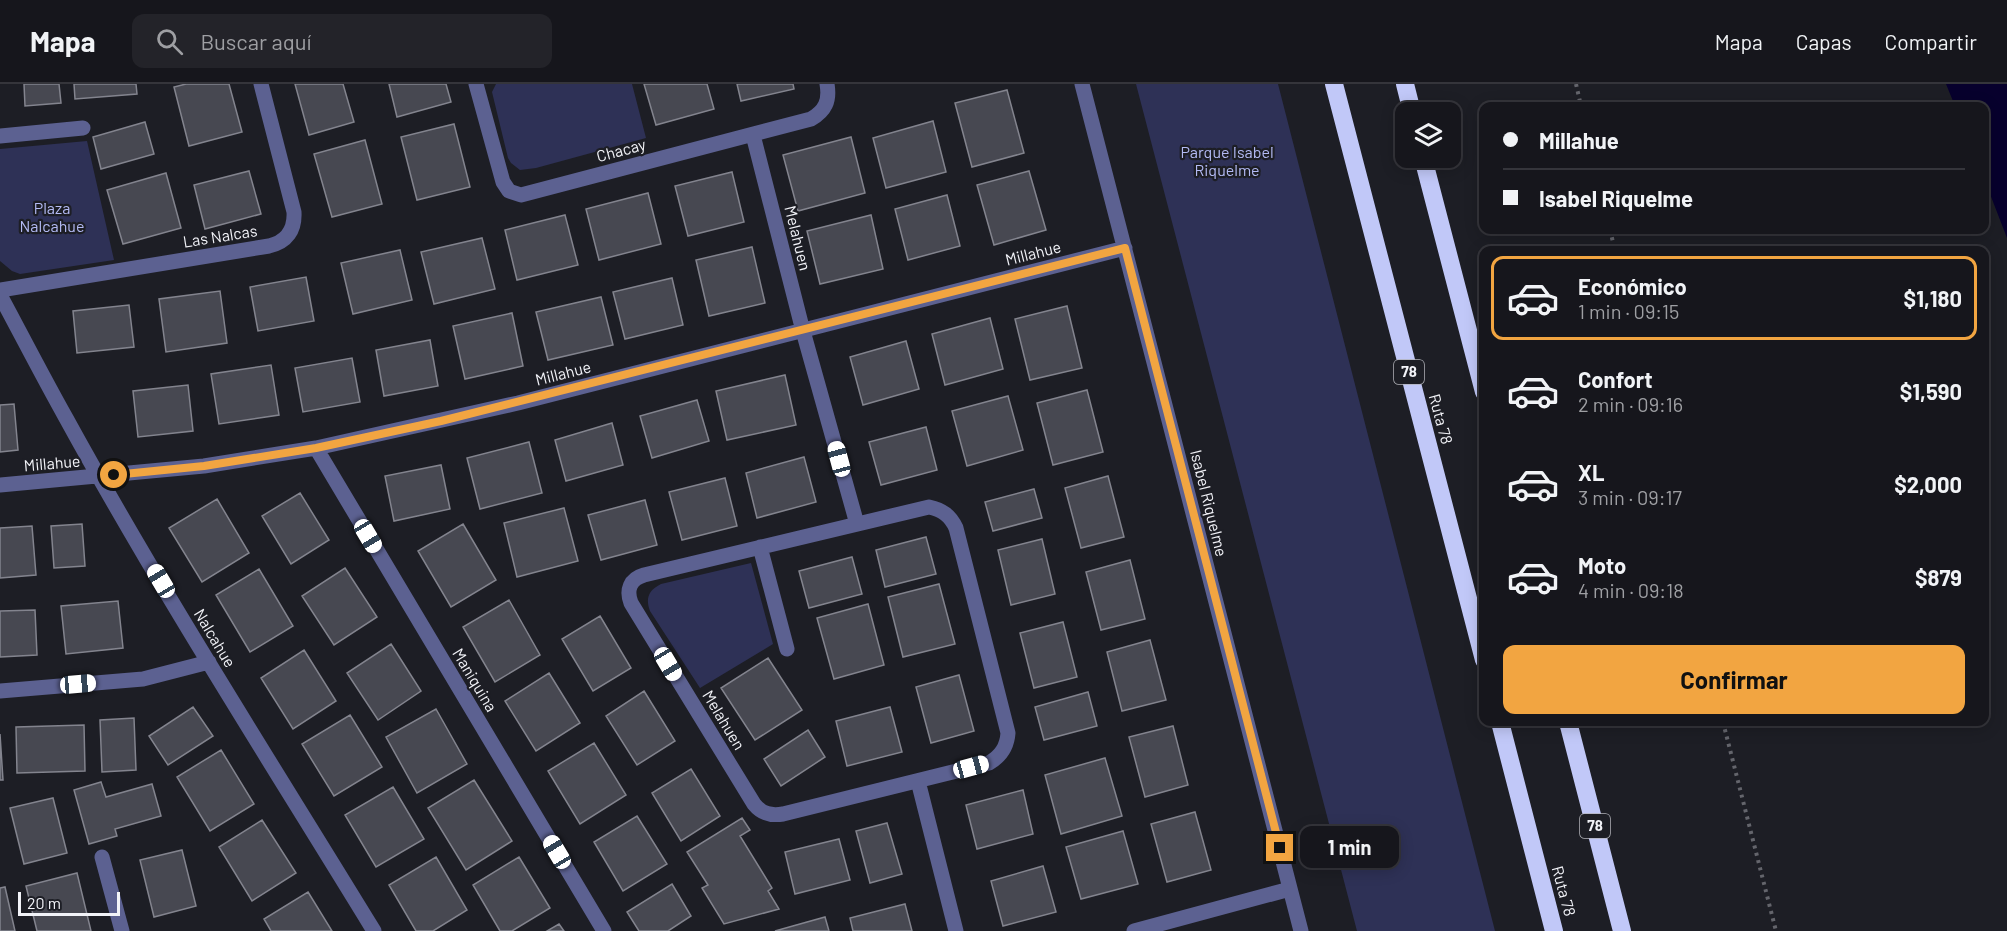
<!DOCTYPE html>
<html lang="es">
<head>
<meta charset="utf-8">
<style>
  :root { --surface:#16161c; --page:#232329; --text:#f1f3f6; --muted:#9e9fa3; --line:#35353b; --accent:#f2a541 }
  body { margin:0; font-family:Barlow,sans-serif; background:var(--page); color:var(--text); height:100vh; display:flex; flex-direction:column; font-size:22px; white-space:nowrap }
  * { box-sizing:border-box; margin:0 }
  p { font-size:20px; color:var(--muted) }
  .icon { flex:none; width:33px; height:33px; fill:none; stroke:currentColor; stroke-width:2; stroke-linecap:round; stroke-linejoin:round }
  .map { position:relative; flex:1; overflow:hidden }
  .sheet { position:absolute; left:1479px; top:162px; width:510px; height:480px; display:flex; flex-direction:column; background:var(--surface); border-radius:12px; box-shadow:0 3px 15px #0003,0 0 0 2px var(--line) }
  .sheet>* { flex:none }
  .hud { position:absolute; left:1479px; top:18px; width:510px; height:132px; border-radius:12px; box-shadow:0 3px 15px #0003,0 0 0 2px var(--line); display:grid; align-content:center; height:132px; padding:0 24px; background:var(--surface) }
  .buttons { position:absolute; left:1395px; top:18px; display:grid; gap:12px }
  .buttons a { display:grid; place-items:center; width:66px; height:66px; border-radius:12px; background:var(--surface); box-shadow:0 3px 15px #0003,0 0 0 2px var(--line); font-size:30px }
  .scale { position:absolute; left:18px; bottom:15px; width:102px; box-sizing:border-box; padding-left:6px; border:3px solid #f2f3f8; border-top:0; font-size:16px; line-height:21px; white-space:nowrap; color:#f2f3f8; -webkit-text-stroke:4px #1d1e25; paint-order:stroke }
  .end { position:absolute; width:27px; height:27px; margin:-14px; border:8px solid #f2a541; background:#111; box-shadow:0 0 0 3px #111 }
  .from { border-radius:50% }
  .bubble { position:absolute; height:42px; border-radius:12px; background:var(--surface); box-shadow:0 3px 15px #0003,0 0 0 2px var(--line); font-size:20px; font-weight:700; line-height:42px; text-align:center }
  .car { position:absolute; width:18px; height:36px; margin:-18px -9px; border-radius:8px; box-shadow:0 0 4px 2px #0007; background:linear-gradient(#fff 24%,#345 0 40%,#fff 0 76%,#345 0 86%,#fff 0) }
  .hud b { display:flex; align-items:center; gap:21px; height:57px; font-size:22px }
  .hud b+b { border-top:2px solid var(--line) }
  .hud i { width:15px; height:15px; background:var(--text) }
  ul { padding:10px 0 0; list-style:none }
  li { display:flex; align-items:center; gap:18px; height:84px; margin:0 12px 9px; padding:0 12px; border:3px solid transparent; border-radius:12px }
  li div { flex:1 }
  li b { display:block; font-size:22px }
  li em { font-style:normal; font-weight:700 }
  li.selected { border-color:var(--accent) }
  li>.icon { width:54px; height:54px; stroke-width:1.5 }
  .button { display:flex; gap:12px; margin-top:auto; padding:12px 24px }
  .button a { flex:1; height:69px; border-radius:12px; background:var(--accent); color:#111; font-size:24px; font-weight:700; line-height:69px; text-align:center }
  header { display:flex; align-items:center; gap:36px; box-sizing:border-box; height:84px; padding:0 30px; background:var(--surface); border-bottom:2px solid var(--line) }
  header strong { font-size:28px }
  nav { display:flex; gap:33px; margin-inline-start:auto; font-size:21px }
  .search { width:420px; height:54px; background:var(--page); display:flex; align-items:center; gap:15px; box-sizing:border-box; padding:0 21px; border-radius:12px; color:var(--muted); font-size:22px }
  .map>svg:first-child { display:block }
</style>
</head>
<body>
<header>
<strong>Mapa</strong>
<div class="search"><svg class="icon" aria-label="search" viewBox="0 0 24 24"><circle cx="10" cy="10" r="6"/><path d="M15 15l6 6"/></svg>Buscar aquí</div>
<nav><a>Mapa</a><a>Capas</a><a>Compartir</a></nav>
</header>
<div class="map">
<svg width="2007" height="847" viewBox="0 0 2007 847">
  <rect width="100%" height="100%" fill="#1d1e25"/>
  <path fill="#2e3156" d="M496,0h136l14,54 -110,30 -16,2 -9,-7 -3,-5 -16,-66z
    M1136,0h142l217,847h-138z
    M87,57l27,119 -94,14 -8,-3 -12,-10v-112z
    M751,479l22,81 -73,44 -50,-77c-5,-13 -1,-21 11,-27z"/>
  <path fill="#07002d" d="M1946,0h61v154l-22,-57 -1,-75h-29z"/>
  <path fill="#474851" stroke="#83848e" stroke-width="1.5" d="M24,0h35l2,19 -36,3z
    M74,0h62l1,10 -62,5z
    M186,0h43l13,48 -53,14 -15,-59z
    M295,0h48l11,38 -45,13z
    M389,0h57l5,18 -54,15z
    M644,0h63l7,25 -58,16z
    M737,0h56l1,5 -53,12z
    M1007,6l17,63 -52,14 -17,-64z
    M933,37l13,51 -60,16 -13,-50z
    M145,38l9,32 -53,15 -8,-32z
    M454,40l16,63 -53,13 -16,-63z
    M851,53l14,56 -67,18 -15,-56z
    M365,56l17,64 -50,13 -18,-63z
    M249,87l12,43 -56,15 -11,-44z
    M1029,87l17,59 -52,15 -17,-60z
    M732,88l12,50 -56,14 -13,-50z
    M166,89l15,55 -58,16 -16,-54z
    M648,109l13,51 -62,16 -13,-51z
    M947,111l13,51 -52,14 -13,-51z
    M565,131l13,50 -61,15 -12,-50z
    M871,131l12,54 -63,15 -13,-53z
    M482,154l13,51 -61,15 -13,-52z
    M752,163l13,56 -56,13 -13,-56z
    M400,166l12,50 -59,14 -12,-51z
    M306,193l8,44 -56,10 -8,-44z
    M672,194l11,47 -58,14 -12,-47z
    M220,207l7,52 -61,9 -7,-53z
    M601,213l12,48 -65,15 -12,-48z
    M129,221l5,42 -57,6 -4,-42z
    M1067,222l15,62 -52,12 -15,-61z
    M512,229l11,53 -58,13 -12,-53z
    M990,234l13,51 -58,16 -13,-51z
    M430,256l8,46 -54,10 -8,-46z
    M906,257l13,48 -56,16 -13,-48z
    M352,274l8,44 -57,10 -8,-44z
    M271,281l8,50 -60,9 -8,-50z
    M785,291l11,50 -69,15 -11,-49z
    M188,301l5,46 -55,6 -5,-46z
    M1087,306l16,62 -50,13 -16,-62z
    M1008,312l15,54 -56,16 -15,-55z
    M697,316l12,41 -57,17 -12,-42z
    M14,320l4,46 -18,2v-47z
    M612,339l11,42 -57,16 -11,-41z
    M926,343l11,43 -56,15 -12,-43z
    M529,358l13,51 -62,16 -13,-51z
    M804,373l12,45 -59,16 -11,-45z
    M441,381l9,44 -56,12 -9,-45z
    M1108,392l16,61 -43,11 -16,-60z
    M725,394l12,48 -55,14 -13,-48z
    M1034,405l8,29 -49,13 -8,-29z
    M300,409l29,47 -38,24 -29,-48z
    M217,415l32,54 -47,29 -33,-54z
    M645,416l12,45 -56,15 -13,-45z
    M564,424l14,53 -61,16 -13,-54z
    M82,440l3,42 -31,2 -3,-42z
    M463,440l33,56 -45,27 -33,-56z
    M32,442l4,49 -36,3v-50z
    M926,453l10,37 -51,13 -9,-37z
    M1042,455l13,55 -44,11 -13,-55z
    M852,473l10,37 -53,14 -10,-37z
    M1130,476l15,59 -44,11 -15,-58z
    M345,484l32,49 -43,28 -32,-49z
    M259,485l34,57 -43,26 -34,-57z
    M939,500l16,60 -52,13 -15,-60z
    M509,516l31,55 -45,27 -32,-55z
    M118,517l5,47 -57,6 -5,-48z
    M868,520l16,61 -50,14 -17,-61z
    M35,526l2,45 -37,2v-46z
    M600,532l31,52 -38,23 -31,-52z
    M1063,538l14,55 -43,11 -14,-55z
    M1150,556l16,60 -44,11 -15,-59z
    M391,560l30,47 -43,29 -31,-47z
    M304,566l32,51 -43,28 -32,-51z
    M768,574l34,52 -47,30 -34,-52z
    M549,589l31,50 -44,28 -31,-50z
    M959,591l15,56 -43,12 -15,-56z
    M644,607l31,50 -38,24 -31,-49z
    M1088,608l9,34 -53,14 -9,-33z
    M193,623l20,29 -45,29 -19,-29z
    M890,623l12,45 -55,14 -11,-45z
    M436,625l31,55 -50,29 -31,-56z
    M350,631l32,52 -48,29 -32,-52z
    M134,634l2,52 -34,2 -2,-52z
    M84,641l1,46 -68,2 -1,-46z
    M1173,642l15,59 -43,12 -16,-60z
    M808,646l17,27 -44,29 -17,-27z
    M0,650l3,46h-3z
    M594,659l32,52 -46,29 -32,-53z
    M221,666l33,54 -44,27 -33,-54z
    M1105,674l17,58 -61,18 -16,-59z
    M691,685l29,47 -39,25 -29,-48z
    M474,696l38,61 -46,29 -38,-62z
    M101,698l5,15 46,-13 9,32 -46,13 2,7 -28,8 -15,-54z
    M393,703l31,52 -48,28 -31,-52z
    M1023,706l10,44 -56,15 -11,-44z
    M53,714l14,55 -43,11 -14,-56z
    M1195,728l16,58 -44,12 -16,-58z
    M637,732l30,48 -44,27 -29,-49z
    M742,734l8,12 -10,6 32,52 -4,3 11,18 -55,15 -22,-36 6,-3 -21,-33z
    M262,736l34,53 -44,28 -33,-54z
    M887,739l15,51 -32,9 -14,-52z
    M1123,747l15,53 -57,15 -15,-52z
    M839,755l11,41 -55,14 -10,-42z
    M182,766l14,56 -42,11 -14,-57z
    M436,773l31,53 -34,21h-17l-27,-46z
    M519,773l31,51 -38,23h-12l-27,-46z
    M1043,782l13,46 -53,14 -12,-45z
    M77,789l14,58h-54l-11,-45z
    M672,800l19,32 -23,15h-29l-12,-19z
    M5,803l10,44h-15v-43z
    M308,808l24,39h-61l-7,-12z
    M905,820l7,27h-59l-3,-13z
    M825,833l4,14h-54z
    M559,840l5,7h-17z"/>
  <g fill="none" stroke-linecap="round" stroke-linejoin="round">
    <path stroke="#64656c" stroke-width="4" stroke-dasharray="3 4.5" stroke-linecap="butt" d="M1576,0l5,22
      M1610,146l5,20
      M1723,638l53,209"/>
    <path stroke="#5c6191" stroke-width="15" d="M476,0l27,98 6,9 12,4 290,-76c14,-8 19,-18 16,-35
      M1082,0l219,847
      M753,51l50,196 54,193
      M0,52l83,-8
      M0,206l269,-44c18,-4 26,-16 25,-34l-33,-128
      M0,211c22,41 43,82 66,123 96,175 204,343 308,513
      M316,364l288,483
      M0,401l204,-19 112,-18 202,-45 607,-155
      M929,423c13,3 21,8 27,21l52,205c-1,14 -7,23 -19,30l-206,51c-12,2 -21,0 -29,-10l-123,-201c-5,-13 -1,-24 13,-28z
      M760,463l27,102
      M0,607l143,-12 66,-17
      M918,697l38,150
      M102,773l20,74
      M1134,847l156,-42"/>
    <path stroke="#c1c8f8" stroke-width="18" d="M1334,0l150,576
      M1405,0l7,28
      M1423,74l61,234
      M1500,638l54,209
      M1568,638l54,209"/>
  </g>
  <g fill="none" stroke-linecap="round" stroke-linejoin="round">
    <path stroke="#f2a541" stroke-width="8" d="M114,391l90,-9 112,-18 125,-27 684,-173 155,600"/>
  </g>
  <g text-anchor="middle" stroke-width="4.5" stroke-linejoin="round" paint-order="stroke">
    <g fill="#1d1e25" stroke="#b2b3b9" stroke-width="1.5">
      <rect x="1394" y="276" width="30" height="24" rx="4.5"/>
      <rect x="1580" y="730" width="30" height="24" rx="4.5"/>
    </g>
    <g font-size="15" font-weight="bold" fill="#f2f3f8">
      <text x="1409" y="293">78</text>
      <text x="1595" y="747">78</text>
    </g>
    <g font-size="16" fill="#f2f3f8" stroke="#1d1e25">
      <text transform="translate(621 66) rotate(-15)" y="6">Chacay</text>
      <text transform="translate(220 152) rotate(-9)" y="6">Las Nalcas</text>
      <text transform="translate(798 154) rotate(76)" y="6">Melahuen</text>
      <text transform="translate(1033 169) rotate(-14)" y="6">Millahue</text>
      <text transform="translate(563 289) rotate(-14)" y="6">Millahue</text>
      <text transform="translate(1441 335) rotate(75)" y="6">Ruta 78</text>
      <text transform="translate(52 379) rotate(-5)" y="6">Millahue</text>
      <text transform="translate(1209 419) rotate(76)" y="6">Isabel Riquelme</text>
      <text transform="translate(215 554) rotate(59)" y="6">Nalcahue</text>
      <text transform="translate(475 596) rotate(59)" y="6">Maniquina</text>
      <text transform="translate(724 636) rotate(59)" y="6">Melahuen</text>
      <text transform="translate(1564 807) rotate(75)" y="6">Ruta 78</text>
    </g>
    <g font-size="16" fill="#b4bbf5" stroke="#1d1e25">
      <text x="1227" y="74">Parque Isabel<tspan x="1227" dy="18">Riquelme</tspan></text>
      <text x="52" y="130">Plaza<tspan x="52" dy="18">Nalcahue</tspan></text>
    </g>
  </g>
</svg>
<div class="buttons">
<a><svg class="icon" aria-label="layers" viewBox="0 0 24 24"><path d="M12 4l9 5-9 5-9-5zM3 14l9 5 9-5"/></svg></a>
</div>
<div class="scale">20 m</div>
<i class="end from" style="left:114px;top:391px"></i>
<i class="end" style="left:1280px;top:764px"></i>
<div class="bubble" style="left:1300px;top:742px;width:99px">1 min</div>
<i class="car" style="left:839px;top:375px;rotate:345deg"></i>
<i class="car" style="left:368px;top:452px;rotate:149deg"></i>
<i class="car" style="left:161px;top:497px;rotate:329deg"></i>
<i class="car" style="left:668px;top:580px;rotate:149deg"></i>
<i class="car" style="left:78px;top:600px;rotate:85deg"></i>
<i class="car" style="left:971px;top:683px;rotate:75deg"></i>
<i class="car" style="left:557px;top:768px;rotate:329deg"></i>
<div class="hud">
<b><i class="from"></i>Millahue</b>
<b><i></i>Isabel Riquelme</b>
</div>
<section class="sheet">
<ul>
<li class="selected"><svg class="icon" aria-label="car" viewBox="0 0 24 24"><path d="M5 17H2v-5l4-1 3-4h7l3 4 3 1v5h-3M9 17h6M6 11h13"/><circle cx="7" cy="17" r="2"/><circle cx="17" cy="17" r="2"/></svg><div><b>Económico</b><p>1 min · 09:15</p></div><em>$1,180</em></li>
<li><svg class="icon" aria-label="car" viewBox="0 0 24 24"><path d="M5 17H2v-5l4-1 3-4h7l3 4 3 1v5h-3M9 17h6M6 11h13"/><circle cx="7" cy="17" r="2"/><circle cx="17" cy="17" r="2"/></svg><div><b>Confort</b><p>2 min · 09:16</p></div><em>$1,590</em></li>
<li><svg class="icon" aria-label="car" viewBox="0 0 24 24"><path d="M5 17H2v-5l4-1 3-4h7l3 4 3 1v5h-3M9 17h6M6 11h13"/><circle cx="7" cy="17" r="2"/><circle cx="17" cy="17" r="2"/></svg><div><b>XL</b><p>3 min · 09:17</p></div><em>$2,000</em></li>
<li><svg class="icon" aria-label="car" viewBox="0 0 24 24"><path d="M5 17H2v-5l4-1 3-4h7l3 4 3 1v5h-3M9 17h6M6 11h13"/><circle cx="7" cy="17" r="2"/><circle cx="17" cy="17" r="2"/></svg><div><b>Moto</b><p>4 min · 09:18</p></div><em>$879</em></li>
</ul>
<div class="button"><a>Confirmar</a></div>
</section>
</div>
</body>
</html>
